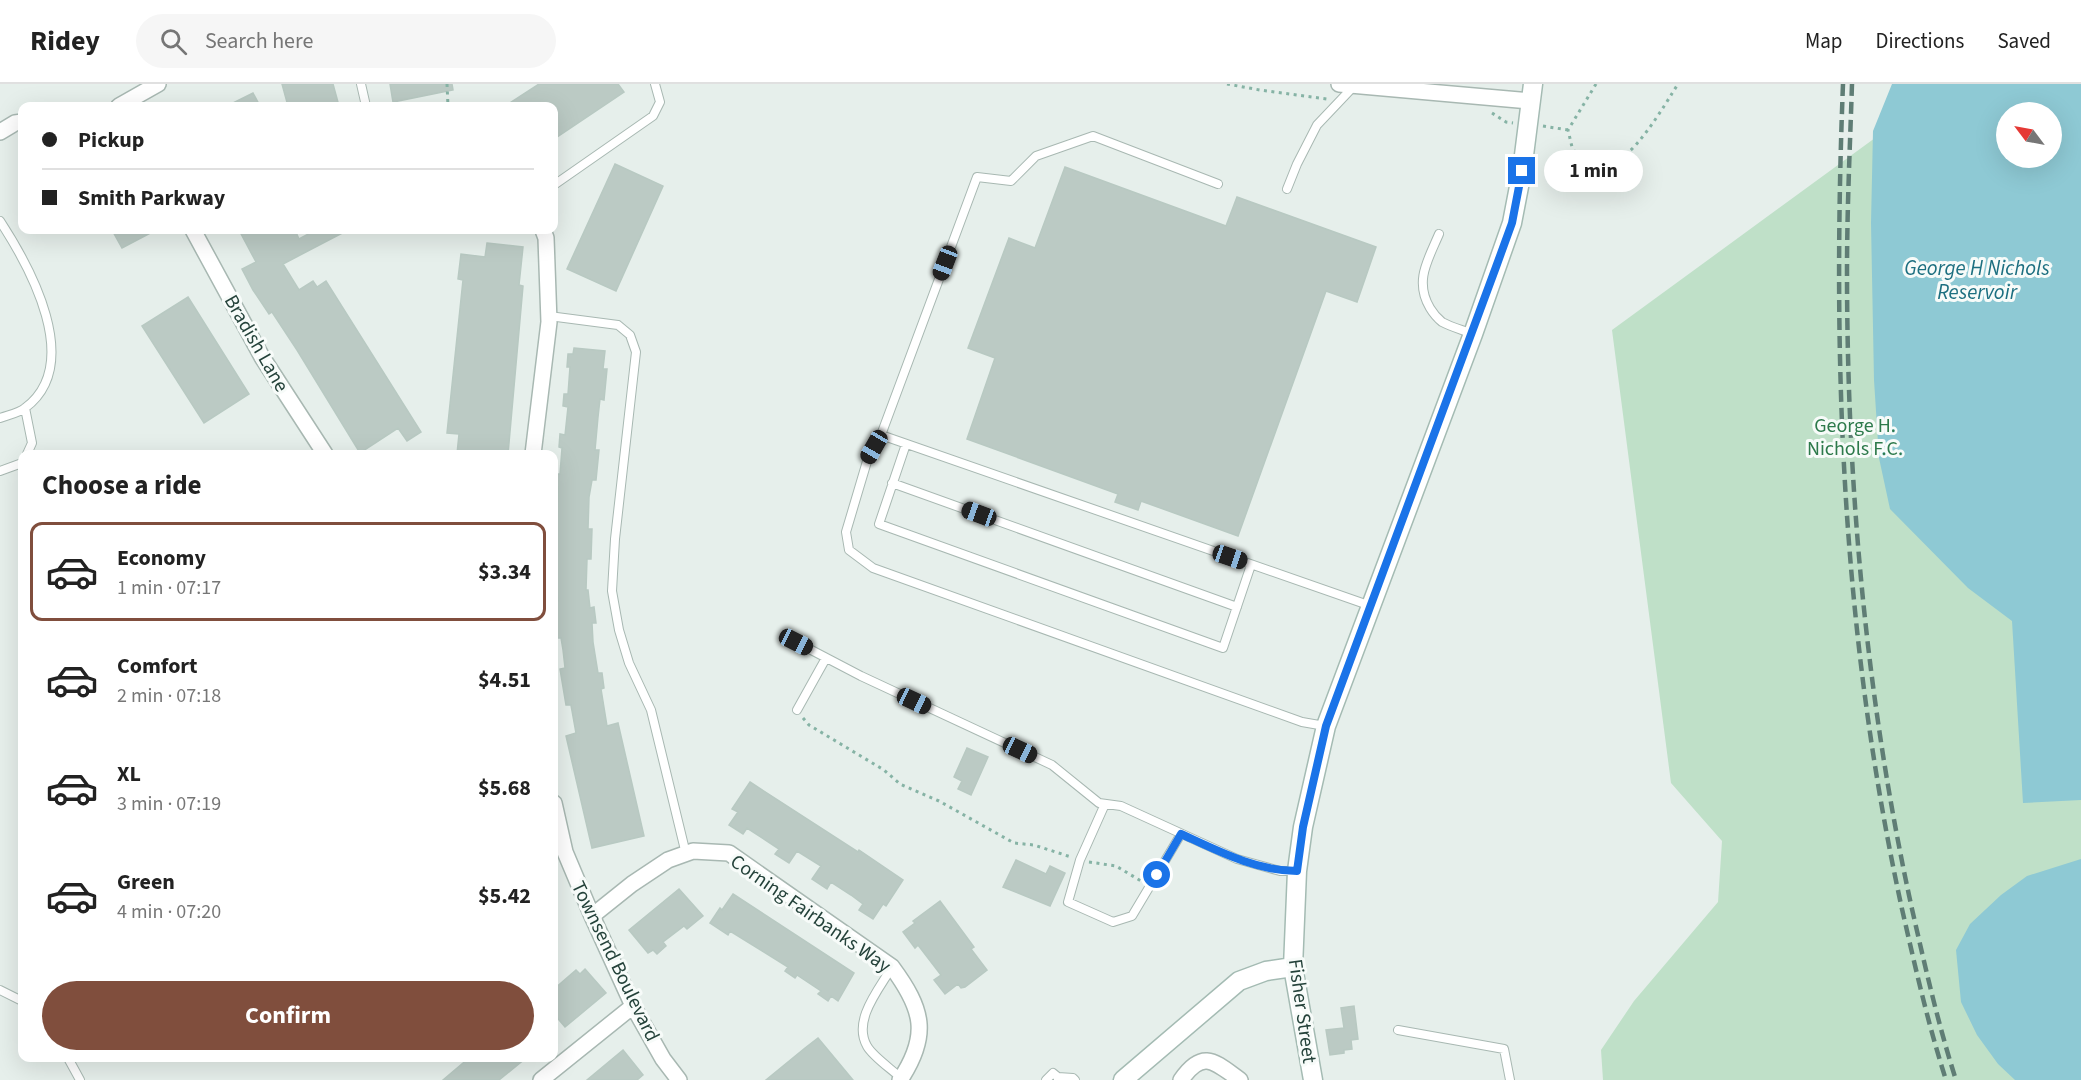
<!DOCTYPE html>
<html lang="en">
<head>
<meta charset="utf-8">
<style>
  :root { --surface:#fff; --page:#f6f6f6; --text:#222; --muted:#767676; --line:#e0e0e0; --accent:#804e3d }
  body { margin:0; font-family:"Source Sans 3",sans-serif; background:var(--page); color:var(--text); height:100vh; display:flex; flex-direction:column; font-size:22px; white-space:nowrap }
  * { box-sizing:border-box; margin:0 }
  p { font-size:20px; color:var(--muted) }
  .icon { flex:none; width:33px; height:33px; fill:none; stroke:currentColor; stroke-width:2; stroke-linecap:round; stroke-linejoin:round }
  .map { position:relative; flex:1; overflow:hidden }
  .details { position:absolute; left:18px; top:366px; width:540px; height:612px; display:flex; flex-direction:column; background:var(--surface); border-radius:12px; box-shadow:0 6px 24px #0002 }
  .details>* { flex:none }
  .guide { position:absolute; left:18px; top:18px; width:540px; height:132px; border-radius:12px; box-shadow:0 6px 24px #0002; display:grid; align-content:center; height:132px; padding:0 24px; background:var(--surface) }
  .needle { width:39px; rotate:302deg }
  .buttons { position:absolute; left:1996px; top:18px; display:grid; gap:12px }
  .buttons a { display:grid; place-items:center; width:66px; height:66px; border-radius:50%; background:var(--surface); box-shadow:0 6px 24px #0002; font-size:30px }
  .end { position:absolute; width:27px; height:27px; margin:-14px; border:8px solid #1a73e8; background:#fff; box-shadow:0 0 0 3px #fff }
  .from { border-radius:50% }
  .bubble { position:absolute; height:42px; border-radius:21px; background:var(--surface); box-shadow:0 6px 24px #0002; font-size:20px; font-weight:700; line-height:42px; text-align:center }
  .car { position:absolute; width:18px; height:36px; margin:-18px -9px; border-radius:8px; box-shadow:0 0 4px 2px #0007; background:linear-gradient(#222 24%,#8ab4d8 0 40%,#222 0 76%,#8ab4d8 0 86%,#222 0) }
  .guide b { display:flex; align-items:center; gap:21px; height:57px; font-size:22px }
  .guide b+b { border-top:2px solid var(--line) }
  .guide i { width:15px; height:15px; background:var(--text) }
  ul { padding:0; list-style:none }
  li { display:flex; align-items:center; gap:18px; height:99px; margin:0 12px 9px; padding:0 12px; border:3px solid transparent; border-radius:12px }
  li div { flex:1 }
  li b { display:block; font-size:22px }
  li em { font-style:normal; font-weight:700 }
  li.selected { border-color:var(--accent) }
  li>.icon { width:54px; height:54px; stroke-width:1.5 }
  h2 { padding:0 24px; font-size:27px; line-height:72px }
  .button { display:flex; gap:12px; margin-top:auto; padding:12px 24px }
  .button a { flex:1; height:69px; border-radius:36px; background:var(--accent); color:#fff; font-size:24px; font-weight:700; line-height:69px; text-align:center }
  header { display:flex; align-items:center; gap:36px; box-sizing:border-box; height:84px; padding:0 30px; background:var(--surface); border-bottom:2px solid var(--line) }
  header strong { font-size:28px }
  nav { display:flex; gap:33px; margin-inline-start:auto; font-size:21px }
  .search { width:420px; height:54px; background:var(--page); display:flex; align-items:center; gap:15px; box-sizing:border-box; padding:0 21px; border-radius:33px; color:var(--muted); font-size:22px }
  .map>svg:first-child { display:block }
</style>
</head>
<body>
<header>
<strong>Ridey</strong>
<div class="search"><svg class="icon" aria-label="search" viewBox="0 0 24 24"><circle cx="10" cy="10" r="6"/><path d="M15 15l6 6"/></svg>Search here</div>
<nav><a>Map</a><a>Directions</a><a>Saved</a></nav>
</header>
<div class="map">
<svg width="2081" height="996" viewBox="0 0 2081 996">
  <rect width="100%" height="100%" fill="#e6efeb"/>
  <path fill="#bfe0c8" fill-rule="evenodd" d="M1949,0h132v996h-478l-2,-30 33,-49 84,-99 4,-61 -51,-58 -59,-453zM2007,28h45v46h-45z"/>
  <path fill="#8ec9d4" fill-rule="evenodd" d="M1892,0h189v716l-58,3 -11,-182 -44,-33 -78,-79 -11,-51 -5,-78 -3,-157 2,-92zM2007,28h45v46h-45z
    M2081,775v221h-66l-17,-16 -21,-29 -16,-33 -5,-52 14,-26 31,-29 26,-19z"/>
  <path fill="#bbcac4" stroke="#b8c9c2" stroke-width="1.5" d="M282,0h51l6,22h-51z
    M390,0h62l1,6 -60,12z
    M539,0h79l6,8 -70,47v-33h-49z
    M253,9l7,13h-33z
    M615,80l48,22 -47,105 -49,-22z
    M1065,83l161,59 11,-29 139,50 -19,55 -31,-11 -88,245 -97,-35 -3,9 -23,-8 3,-8 -151,-55 28,-81 -27,-10 41,-110 26,10z
    M112,146h44l-34,18z
    M239,146h56l4,9 17,-9h32l-65,34 16,26 14,-9 4,6 9,-6 95,151 -14,9 -9,-13 -38,25 -63,-103 -25,-38 -3,2 -16,-24 -11,-21 14,-7z
    M487,159l36,4 -4,38 4,1 -15,168h-51l2,-20 -12,-1 16,-153 -5,-1 3,-25 24,3z
    M188,213l61,97 -45,29 -62,-97z
    M574,264l31,3 -2,18h4l-3,31 -4,-1 -2,18 -3,33h4l-3,30h-4l-3,17 -1,32h4l-1,30h-4l-1,31h2l2,18 4,-1 2,16h-4l1,19 5,31h4l2,15 -3,1 6,37 11,-3 26,113 -52,12 -26,-112 10,-3 -5,-28h-5l-6,-36 5,-1 -2,-18 -2,-12h-4l-3,-28v-8l4,-1 -4,-33v-52h3l1,-29h-3l1,-13h4l2,-26 -3,-1 1,-13 5,1 3,-28 -5,-1 1,-12h4l2,-27h-3l1,-13h5z
    M967,664l21,9 -17,38 -13,-6 4,-8 -8,-4z
    M750,698l108,70 1,-2 44,30 -17,26 -3,-2 -10,15 -14,-9 4,-6 -12,-9 -20,-13 -4,7 -15,-10 9,-13 -24,-15 -8,12 -14,-9 4,-5 -32,-21 -4,6 -14,-9 9,-13 -6,-3z
    M1016,776l30,14 4,-8 15,7 -15,33 -47,-19z
    M679,805l24,27 -16,13 -3,-3 -21,16 3,4 -9,8 -4,-4 -5,3 -19,-23z
    M733,810l121,79 -16,28 -7,-5 -3,5 -10,-7 3,-3 -24,-16 -2,3 -10,-7 3,-4 -58,-36 -2,4 -18,-12 10,-15 2,2z
    M940,817l34,46 -3,2 16,21 -22,17 -4,1 -3,-4 -13,10 -11,-14 7,-5 -23,-30 -3,3 -12,-16 12,-9 -2,-2z
    M585,885l21,24 -41,34 -11,-13v-25l22,-19 4,4z
    M1354,922l4,33 -7,1 1,9 -8,1v3l-14,2 -4,-25 18,-2 -3,-20z
    M818,954l35,42h-87l39,-32z
    M623,966l20,25 -6,5h-50z
    M469,974h57l-27,22h-56z"/>
  <g fill="none" stroke-linecap="round" stroke-linejoin="round">
    <defs>
      <path id="lane" d="M361,0l5,22
        M554,101l99,-69 7,-14 -5,-18
        M1287,105l10,-25 20,-39 37,-39
        M0,137c30,46 84,143 25,187 -6,5 -17,7 -25,10
        M1439,150c-11,26 -25,47 -9,74 3,5 7,10 12,14 9,5 21,8 31,12
        M549,232l69,9 12,10 6,17 -21,187 -3,52 7,39 10,33 22,47 35,144
        M25,324l7,35 -5,11
        M881,351l96,-258 34,4 25,-25 57,-20 125,48
        M906,360l-27,80 344,124 28,-83
        M0,387l22,-8
        M892,399l345,124
        M796,558l65,34 191,89 47,38 22,3 116,53 43,12h17
        M797,626l29,-52
        M1325,642l-23,-4 -429,-154 -24,-18 -3,-18 22,-74 13,-23 490,171
        M1105,720l-25,56 -12,42 45,20 19,-6 49,-82
        M892,883c-12,21 -40,53 -25,79 6,11 26,24 35,33
        M0,906l22,11
        M1398,946l106,19 6,31
        M68,974l12,22
        M1046,996l7,-7 5,4
        M1058,996v-3l15,1 2,2"/>
      <path id="street" d="M1339,0l191,17
        M119,22l39,-22
        M0,48l15,-9 7,-1
        M193,146l69,127 63,97
        M533,370l16,-132 -3,-84 -3,-8
        M554,719l11,49 27,64 41,90 30,53 16,21
        M592,832l40,-32 36,-24 25,-9 36,2 163,114c31,42 38,68 8,113
        M541,996l92,-74
        M1181,996c22,-32 34,-18 59,0"/>
      <path id="secondary" d="M1123,996l116,-99 27,-10 27,-4
        M1313,996l-20,-113 4,-96 6,-44 23,-101 147,-392 39,-111 10,-52 11,-87"/>
    </defs>
    <use href="#lane" stroke="#a8b8b2" stroke-width="10"/>
    <use href="#street" stroke="#a8b8b2" stroke-width="18"/>
    <use href="#secondary" stroke="#a4bbb3" stroke-width="21"/>
    <path stroke="#86b3a5" stroke-width="3" stroke-dasharray="3 4.5" stroke-linecap="butt" d="M447,0l1,22
      M1227,0l33,6 67,9
      M1596,0l-28,46 4,17 6,11c9,3 19,7 28,7 26,-2 59,-61 72,-81
      M1492,29l14,9 7,1
      M1543,42l25,4
      M803,634l6,7 75,45 16,14 39,17 75,42 20,2 37,12
      M1089,778l27,4 25,15"/>
    <use href="#lane" stroke="#fff" stroke-width="8"/>
    <use href="#street" stroke="#fff" stroke-width="15"/>
    <use href="#secondary" stroke="#fff" stroke-width="18"/>
    <path stroke="#5f7d75" stroke-width="4.5" stroke-dasharray="12 6" stroke-linecap="butt" d="M1843,0c-11,279 -1,551 59,825 13,57 26,115 44,171
      M1852,0c-2,62 -5,125 -5,187 0,214 19,429 65,638 13,57 26,115 44,171"/>
  </g>
  <g fill="none" stroke-linecap="round" stroke-linejoin="round">
    <path stroke="#1a73e8" stroke-width="8" d="M1157,791l24,-41c37,17 75,37 116,37l6,-44 23,-101 170,-459 16,-44 10,-52"/>
  </g>
  <g text-anchor="middle" stroke-width="6" stroke-linejoin="round" paint-order="stroke">
    <g font-size="20" fill="#24423a" stroke="#f7fbf9">
      <text transform="translate(257 259) rotate(60)" y="7">Bradish Lane</text>
      <text transform="translate(811 829) rotate(35)" y="7">Corning Fairbanks Way</text>
      <text transform="translate(616 877) rotate(64)" y="7">Townsend Boulevard</text>
      <text transform="translate(1303 927) rotate(82)" y="7">Fisher Street</text>
    </g>
    <g font-size="20" fill="#2d7a4b" stroke="#f7fbf9">
      <text x="1855" y="348">George H.<tspan x="1855" dy="23">Nichols F.C.</tspan></text>
    </g>
    <g font-size="21" font-style="italic" fill="#1c6f80" stroke="#f7fbf9">
      <text x="1977" y="191">George H Nichols<tspan x="1977" dy="24">Reservoir</tspan></text>
    </g>
  </g>
</svg>
<div class="buttons">
<a><svg class="needle" viewBox="-14 -14 28 28"><path d="M0-13l5 13h-10z" fill="#e53935"/><path d="M0 13l5-13h-10z" fill="#767676"/></svg></a>
</div>
<i class="end from" style="left:1157px;top:791px"></i>
<i class="end" style="left:1522px;top:87px"></i>
<div class="bubble" style="left:1544px;top:66px;width:99px">1 min</div>
<i class="car" style="left:945px;top:179px;rotate:201deg"></i>
<i class="car" style="left:874px;top:363px;rotate:210deg"></i>
<i class="car" style="left:979px;top:430px;rotate:290deg"></i>
<i class="car" style="left:1230px;top:473px;rotate:109deg"></i>
<i class="car" style="left:796px;top:558px;rotate:117deg"></i>
<i class="car" style="left:914px;top:617px;rotate:115deg"></i>
<i class="car" style="left:1020px;top:666px;rotate:115deg"></i>
<div class="guide">
<b><i class="from"></i>Pickup</b>
<b><i></i>Smith Parkway</b>
</div>
<section class="details">
<h2>Choose a ride</h2>
<ul>
<li class="selected"><svg class="icon" aria-label="car" viewBox="0 0 24 24"><path d="M5 17H2v-5l4-1 3-4h7l3 4 3 1v5h-3M9 17h6M6 11h13"/><circle cx="7" cy="17" r="2"/><circle cx="17" cy="17" r="2"/></svg><div><b>Economy</b><p>1 min · 07:17</p></div><em>$3.34</em></li>
<li><svg class="icon" aria-label="car" viewBox="0 0 24 24"><path d="M5 17H2v-5l4-1 3-4h7l3 4 3 1v5h-3M9 17h6M6 11h13"/><circle cx="7" cy="17" r="2"/><circle cx="17" cy="17" r="2"/></svg><div><b>Comfort</b><p>2 min · 07:18</p></div><em>$4.51</em></li>
<li><svg class="icon" aria-label="car" viewBox="0 0 24 24"><path d="M5 17H2v-5l4-1 3-4h7l3 4 3 1v5h-3M9 17h6M6 11h13"/><circle cx="7" cy="17" r="2"/><circle cx="17" cy="17" r="2"/></svg><div><b>XL</b><p>3 min · 07:19</p></div><em>$5.68</em></li>
<li><svg class="icon" aria-label="car" viewBox="0 0 24 24"><path d="M5 17H2v-5l4-1 3-4h7l3 4 3 1v5h-3M9 17h6M6 11h13"/><circle cx="7" cy="17" r="2"/><circle cx="17" cy="17" r="2"/></svg><div><b>Green</b><p>4 min · 07:20</p></div><em>$5.42</em></li>
</ul>
<div class="button"><a>Confirm</a></div>
</section>
</div>
</body>
</html>
